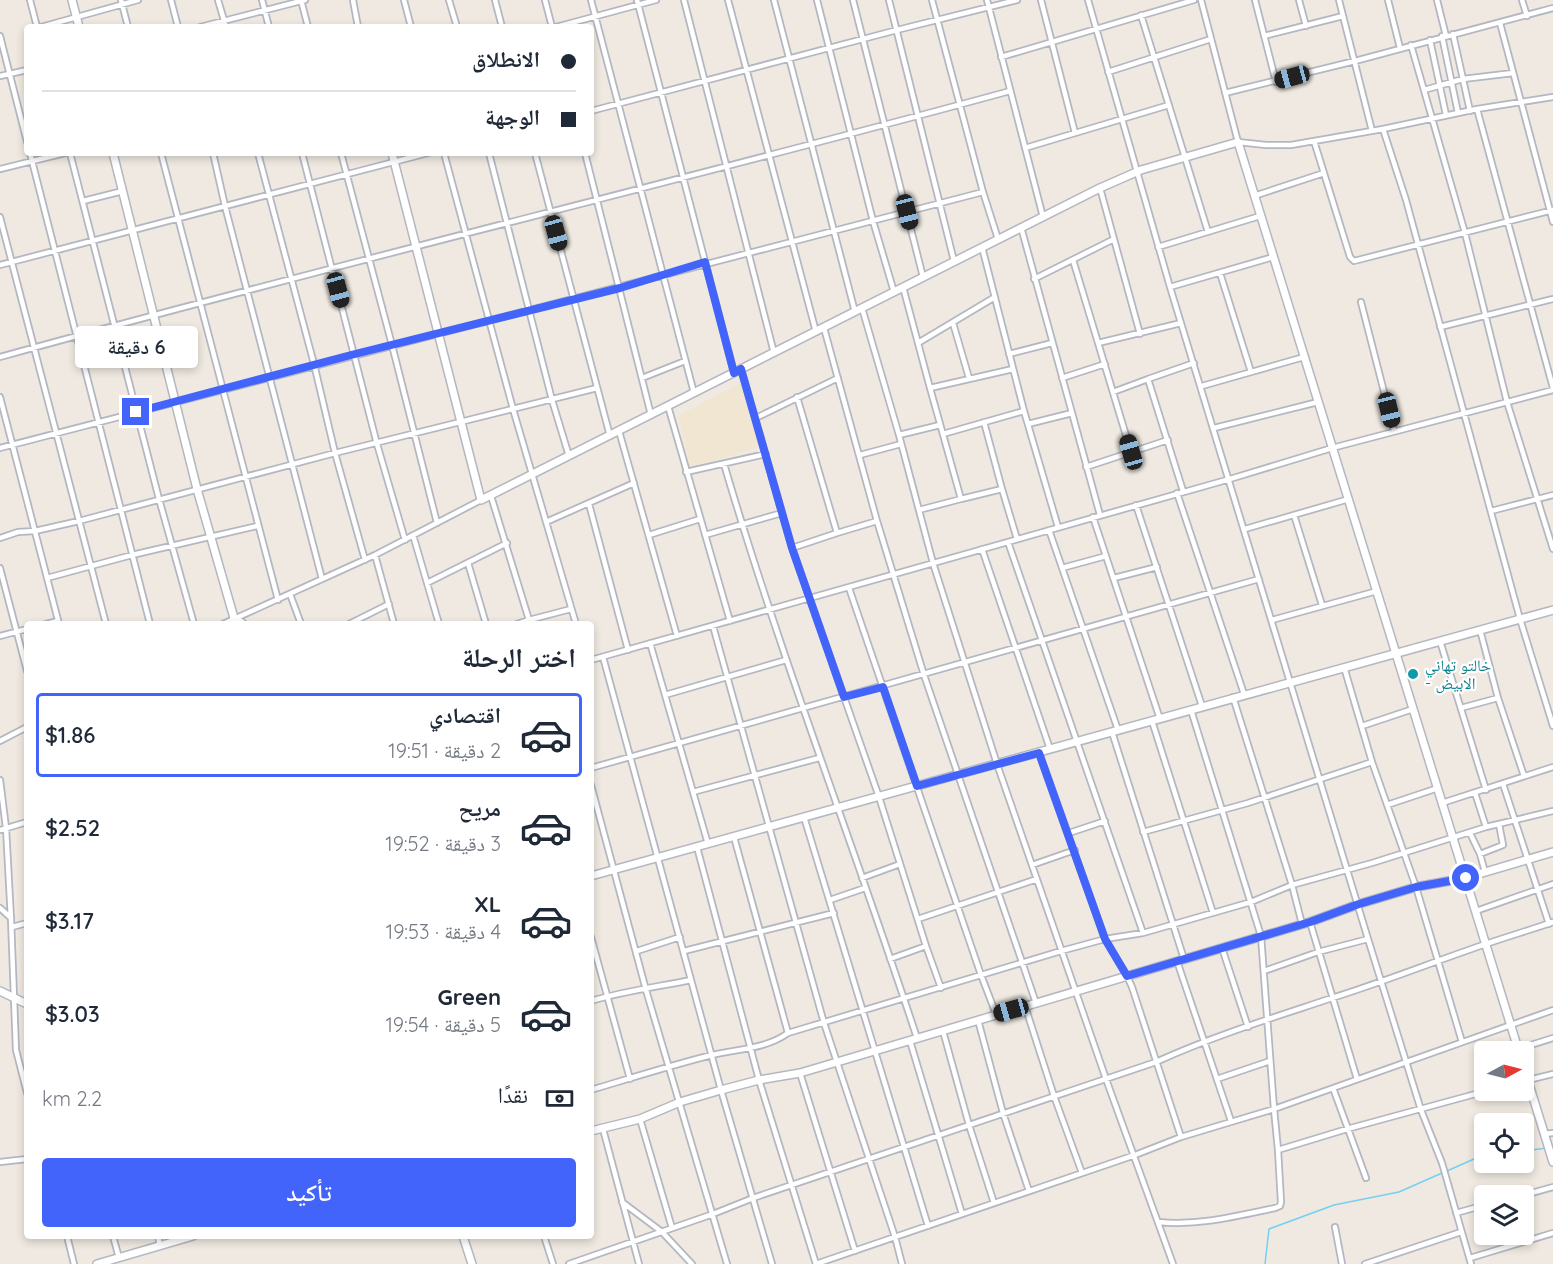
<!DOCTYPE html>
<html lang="ar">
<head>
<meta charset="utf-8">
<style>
  :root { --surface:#fff; --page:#f6f6f7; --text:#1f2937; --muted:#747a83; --line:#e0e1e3; --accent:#4264fb }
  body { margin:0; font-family:Quicksand,"Noto Naskh Arabic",sans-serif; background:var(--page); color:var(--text); direction:rtl; height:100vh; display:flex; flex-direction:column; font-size:22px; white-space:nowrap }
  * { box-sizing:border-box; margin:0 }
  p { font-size:20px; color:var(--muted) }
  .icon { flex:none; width:33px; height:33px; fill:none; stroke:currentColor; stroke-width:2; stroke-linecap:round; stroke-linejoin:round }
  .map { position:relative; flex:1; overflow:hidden; direction:ltr }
  .details { position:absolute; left:24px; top:621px; width:570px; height:618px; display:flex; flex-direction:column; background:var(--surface); border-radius:6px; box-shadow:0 3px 9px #0003; direction:rtl }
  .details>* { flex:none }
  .hud { position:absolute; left:24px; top:24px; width:570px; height:132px; border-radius:6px; box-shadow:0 3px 9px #0003; direction:rtl; display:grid; align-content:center; height:132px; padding:0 18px; background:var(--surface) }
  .needle { width:39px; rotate:83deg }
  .fabs { position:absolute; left:1474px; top:1041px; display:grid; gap:12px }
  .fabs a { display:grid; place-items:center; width:60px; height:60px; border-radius:6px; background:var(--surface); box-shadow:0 3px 9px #0003; font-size:30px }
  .end { position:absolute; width:27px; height:27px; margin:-14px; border:8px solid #4264fb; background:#fff; box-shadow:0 0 0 3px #fff }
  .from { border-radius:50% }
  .bubble { position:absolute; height:42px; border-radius:6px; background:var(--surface); box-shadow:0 3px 9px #0003; font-size:20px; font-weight:600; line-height:42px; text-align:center; direction:rtl }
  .car { position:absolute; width:18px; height:36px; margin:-18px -9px; border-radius:8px; box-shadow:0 0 4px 2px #0007; background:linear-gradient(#222 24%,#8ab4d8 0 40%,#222 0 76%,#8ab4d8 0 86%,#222 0) }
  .hud b { display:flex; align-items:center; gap:21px; height:57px; font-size:22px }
  .hud b+b { border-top:2px solid var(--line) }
  .hud i { width:15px; height:15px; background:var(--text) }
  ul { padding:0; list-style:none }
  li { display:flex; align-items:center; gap:18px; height:84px; margin:0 12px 9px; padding:0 6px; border:3px solid transparent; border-radius:6px }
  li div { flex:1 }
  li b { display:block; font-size:22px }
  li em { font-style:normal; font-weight:600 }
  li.selected { border-color:var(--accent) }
  li>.icon { width:54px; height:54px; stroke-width:1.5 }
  h2 { padding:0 18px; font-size:27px; line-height:72px }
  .pay { display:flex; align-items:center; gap:15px; height:66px; padding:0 18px; font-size:22px }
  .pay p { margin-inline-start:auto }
  .button { display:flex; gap:12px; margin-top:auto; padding:12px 18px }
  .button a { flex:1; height:69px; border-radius:6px; background:var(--accent); color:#fff; font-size:24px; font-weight:600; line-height:69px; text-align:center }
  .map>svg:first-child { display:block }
</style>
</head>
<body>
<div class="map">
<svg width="1553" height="1264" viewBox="0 0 1553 1264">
  <rect width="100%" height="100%" fill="#efe9e1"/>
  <path fill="#f0e6d1" d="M741,383l18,64 -68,21 -13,-52z"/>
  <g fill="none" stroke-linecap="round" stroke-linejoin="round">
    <path stroke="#75cff0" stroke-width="1.5" d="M1524,1151l23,-3
      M1447,1171l27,-12 11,-2
      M1265,1264l4,-35 65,-24 65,-13 43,-19"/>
    <defs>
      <path id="street" d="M30,0l7,27
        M121,0l7,27
        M171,0l7,27
        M218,0l8,27
        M262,0l7,27
        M301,0l7,27
        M353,0l5,27
        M404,0l7,27
        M449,0l8,27
        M495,0l7,27
        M545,0l7,27
        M591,0l103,393
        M637,0l97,373
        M684,0l90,353
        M728,0l88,332
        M774,0l81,312
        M817,0l56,221 21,71
        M853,0l70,277
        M889,0l65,261
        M932,0l51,192 15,47
        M987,0l56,217
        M1041,0l34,133
        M1088,0l82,287 198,652 53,171 21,53 29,101
        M1201,0l37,142 28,3h25l92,-16 94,-20 76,-12
        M1255,0l21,82
        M1299,0l7,26
        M1339,0l33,131
        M1388,0l12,48
        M1437,0l9,36
        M1522,0l5,16
        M1141,15l67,217
        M1500,23l53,199
        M41,27l97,-27
        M200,27l105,-27
        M556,27l100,-27
        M1453,34l17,77
        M0,36l27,106
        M1264,36l79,-20
        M1442,36l16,77
        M1430,40l16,75
        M1411,45l54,188 42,169 46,147
        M1001,57l193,-57
        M1108,72l103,-33
        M0,76l27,-6
        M1424,90l39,-11 50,-6
        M1225,93l130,-32 198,-53
        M1477,109l76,279
        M591,111l306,-81 120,-30
        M1383,129l23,71 114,419 33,107
        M1314,141l36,116 4,4 199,-51
        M1025,148l144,-43
        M30,153l120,471
        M70,153l89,346 35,125
        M161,153l117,447
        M213,153l12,53 97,373
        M258,153l56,211 21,89 30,107
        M302,153l75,291 28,96
        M341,153l51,192 45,178
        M444,153l69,256 63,215
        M489,153l63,247 17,56
        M535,153l75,283
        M585,153l66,262
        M0,169l65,-16
        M1100,188l40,146
        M1254,196l70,-23
        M83,201l40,-10
        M0,217l106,407
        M1021,227l79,288
        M982,247l42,164 34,116
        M1158,247l102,-31
        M1073,260l58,192
        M0,265l428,-112
        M1220,273l31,99
        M1034,279l80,-40
        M903,287l27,101 83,-19
        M1170,287l103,-30
        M1361,302l33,129
        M862,308l37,127 34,128 64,201 109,315 67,185
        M953,323l16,55
        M1440,327l113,-28
        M824,328l53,193 47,154 112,328
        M918,343l77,-46
        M1098,343l83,-20
        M1009,354l43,-11
        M0,357c335,-93 674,-174 1010,-266
        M741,369l51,179 87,249 47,149 15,42
        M642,378l43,-17
        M1062,378l43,-14
        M1202,386l102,-29
        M930,388l31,111 41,-10 15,50
        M1113,392l35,-13
        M0,397l59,227
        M668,406l62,215
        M756,418l82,-40
        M984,422l18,67
        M1028,424l44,-11
        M1214,428l104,-26
        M619,431l58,205
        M943,434l81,-23
        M899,435l41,-10
        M0,448l983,-256
        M860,455l41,-11
        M724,464c57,194 130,382 193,574
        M1086,467l82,-27
        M686,472l80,-18
        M1183,491l-35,-112 46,-16
        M1177,493l67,201
        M491,496l38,124 42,-11
        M589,504l39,146
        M1136,505l66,201
        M919,510l42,-11
        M1491,511l62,-16
        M1294,515l28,90
        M1093,517l67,202
        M546,522l88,-39
        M1245,529l104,-30
        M1049,530l69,200
        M837,533l40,-12
        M413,535l26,89
        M649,535l51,-16
        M705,535l77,-22
        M0,538l18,-6 17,-1 44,-10 256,-68 262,-65
        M1008,542l135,391
        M792,548l45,-15 -40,-136
        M982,549l68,200
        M375,555l19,69
        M468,563l18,61
        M0,568l27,103
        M1062,568l44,-12
        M47,578l85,-23 125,-29
        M1114,578l43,-11
        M427,583l80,-40
        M849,588l132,387 15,39
        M290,594l11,30
        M1272,620l105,-29
        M46,624l12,-3
        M223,624l152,-69 106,-55
        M349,624l40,-20
        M517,624l12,-4
        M713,626l111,397 71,214 7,27
        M1480,630l18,68 26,78
        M0,636l27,-7
        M1440,641l46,149
        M650,643l58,201
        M603,657l118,433 51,174
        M591,660l639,-181 102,-31 221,-58
        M1344,667l28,95 44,125 46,155
        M665,695l121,-35
        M1233,697l59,188 10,39
        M1461,708l37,-10
        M1152,721l61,192
        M1362,726l51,-17
        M1112,732l72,227
        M0,741l27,-14
        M1039,753l66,186 22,37 5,11 49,150
        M591,768l668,-189
        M0,780l6,48 5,91 5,131 11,43
        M1503,784l46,140
        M591,785l55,205 81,274
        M693,792l126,-34
        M1475,793l11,34
        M1442,803l111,-36
        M1387,805l51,-17
        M804,817l124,409
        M0,830l27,-8
        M1143,832l105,-29 124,-41
        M1069,833l36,-12
        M1470,833l10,21 5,18
        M734,837l54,196
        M697,847l62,233 57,184
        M1480,854l23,-9 -4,-21
        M1032,865l43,-15
        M862,878l38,-14
        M830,900l35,-12
        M0,908l11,10
        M1476,911l77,-27
        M918,919l119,-40
        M1310,922l47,157
        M12,927l15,-4
        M591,937l39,142
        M1222,948l26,79
        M637,951l43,-14
        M684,951l150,-38
        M890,959l36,-13
        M1177,961l54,160
        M1264,971l54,-19 50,-13
        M591,1001c33,-10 66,-14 100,-21
        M1025,1006l29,90 28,77
        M978,1020l25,93 26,78
        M943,1031l26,94 25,78
        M910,1041l52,173
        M1518,1049l35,-11
        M800,1073l55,178
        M1217,1079l53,-18
        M1524,1081l29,-7
        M1333,1088l33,90
        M591,1090c40,-12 81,-25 121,-35 25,-6 54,-6 76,-22l273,-82 44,-12 38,-6 108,-31 41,-17 80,-22 114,-36 67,-16
        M640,1119l32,109
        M603,1129l36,135
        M1544,1134l9,-1
        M1278,1150l69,-21 143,-39
        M0,1162l27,-3
        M1521,1196l32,-9
        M622,1202l40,30 30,32
        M1456,1213l29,-8
        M1159,1222c39,4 78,-6 116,-14l5,-2 1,-4 -3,-52 -4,-41 -13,-173 -70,-226
        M1335,1227l7,37
        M67,1236l7,28
        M113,1236l6,22
        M158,1236l2,10
        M544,1236l9,28
        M1470,1258l83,-25
        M569,1264l144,-50 40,-16 403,-136c57,-26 116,-44 176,-64 51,-16 101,-36 151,-53 23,-8 47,-15 70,-23
        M816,1264l319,-109 46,-18 93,-28 279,-99
        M1365,1264l96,-32"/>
      <path id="secondary" d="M72,0l7,27
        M113,153l84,336 37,129 9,6
        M392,153l89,347 619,-312 41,-18 97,-28 281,910
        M591,876l962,-266
        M0,991l27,13
        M1524,1068l29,94
        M591,1131l49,-12 40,-17 41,-12 38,-10 41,-7 510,-151 49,-18 57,-17 49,-9 88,-26
        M463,1236l9,28
        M97,1264l96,-28"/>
    </defs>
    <use href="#street" stroke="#b4b7c1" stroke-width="8"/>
    <use href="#secondary" stroke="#b4b7c1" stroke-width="10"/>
    <use href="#street" stroke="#fff" stroke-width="4.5"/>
    <use href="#secondary" stroke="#fff" stroke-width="7"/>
  </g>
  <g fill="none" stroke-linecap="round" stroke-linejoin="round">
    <path stroke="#4264fb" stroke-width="8" d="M136,412l219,-58 265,-66 85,-26 29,111 7,-4 51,179 52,149 39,-10 34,99 122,-33 66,186 22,37 183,-54 49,-18 57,-17 50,-9"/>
  </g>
  <circle fill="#0f9aa8" stroke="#fff" stroke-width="2" cx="1413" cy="674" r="6"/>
  <g text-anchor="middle" stroke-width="4.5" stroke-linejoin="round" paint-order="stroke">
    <g font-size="16" fill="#0d838f" stroke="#fff" text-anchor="start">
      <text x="1425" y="671">خالتو تهاني<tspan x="1425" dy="18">- الابيض</tspan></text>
    </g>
  </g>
</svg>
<div class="fabs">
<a><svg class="needle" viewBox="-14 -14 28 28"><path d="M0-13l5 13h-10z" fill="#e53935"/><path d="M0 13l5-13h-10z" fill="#747a83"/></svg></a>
<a><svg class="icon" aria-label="locate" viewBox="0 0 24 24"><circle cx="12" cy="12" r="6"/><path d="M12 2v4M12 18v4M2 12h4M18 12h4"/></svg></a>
<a><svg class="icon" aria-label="layers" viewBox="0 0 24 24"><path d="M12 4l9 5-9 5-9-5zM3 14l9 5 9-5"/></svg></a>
</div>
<i class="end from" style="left:1466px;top:878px"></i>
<i class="end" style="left:136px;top:412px"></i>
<div class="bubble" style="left:75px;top:326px;width:123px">6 دقيقة</div>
<i class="car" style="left:1292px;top:77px;rotate:255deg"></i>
<i class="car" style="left:907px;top:212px;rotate:166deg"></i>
<i class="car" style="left:556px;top:233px;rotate:165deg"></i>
<i class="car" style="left:338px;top:290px;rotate:165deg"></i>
<i class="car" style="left:1389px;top:410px;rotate:166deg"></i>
<i class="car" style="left:1131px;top:452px;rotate:344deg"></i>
<i class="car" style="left:1011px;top:1010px;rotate:254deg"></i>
<div class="hud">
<b><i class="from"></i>الانطلاق</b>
<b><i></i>الوجهة</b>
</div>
<section class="details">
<h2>اختر الرحلة</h2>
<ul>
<li class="selected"><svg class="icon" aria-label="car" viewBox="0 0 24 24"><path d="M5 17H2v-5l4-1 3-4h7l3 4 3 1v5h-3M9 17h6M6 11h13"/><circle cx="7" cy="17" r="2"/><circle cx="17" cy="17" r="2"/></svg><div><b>اقتصادي</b><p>2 دقيقة · 19:51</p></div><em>$1.86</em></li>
<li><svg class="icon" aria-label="car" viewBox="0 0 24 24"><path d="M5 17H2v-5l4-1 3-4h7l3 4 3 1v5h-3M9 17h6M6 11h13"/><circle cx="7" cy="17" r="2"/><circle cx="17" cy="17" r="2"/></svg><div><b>مريح</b><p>3 دقيقة · 19:52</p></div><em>$2.52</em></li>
<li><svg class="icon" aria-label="car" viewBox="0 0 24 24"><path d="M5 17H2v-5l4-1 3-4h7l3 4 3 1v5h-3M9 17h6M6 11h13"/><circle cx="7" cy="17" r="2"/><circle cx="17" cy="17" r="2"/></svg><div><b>XL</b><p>4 دقيقة · 19:53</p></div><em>$3.17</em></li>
<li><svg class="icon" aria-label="car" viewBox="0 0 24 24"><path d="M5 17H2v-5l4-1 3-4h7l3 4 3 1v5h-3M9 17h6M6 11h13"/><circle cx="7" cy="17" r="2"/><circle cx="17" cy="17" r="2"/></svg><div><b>Green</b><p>5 دقيقة · 19:54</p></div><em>$3.03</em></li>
</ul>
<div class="pay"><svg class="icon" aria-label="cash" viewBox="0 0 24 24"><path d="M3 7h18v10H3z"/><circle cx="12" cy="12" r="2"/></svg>نقدًا<p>2.2 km</p></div>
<div class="button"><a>تأكيد</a></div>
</section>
</div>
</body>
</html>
